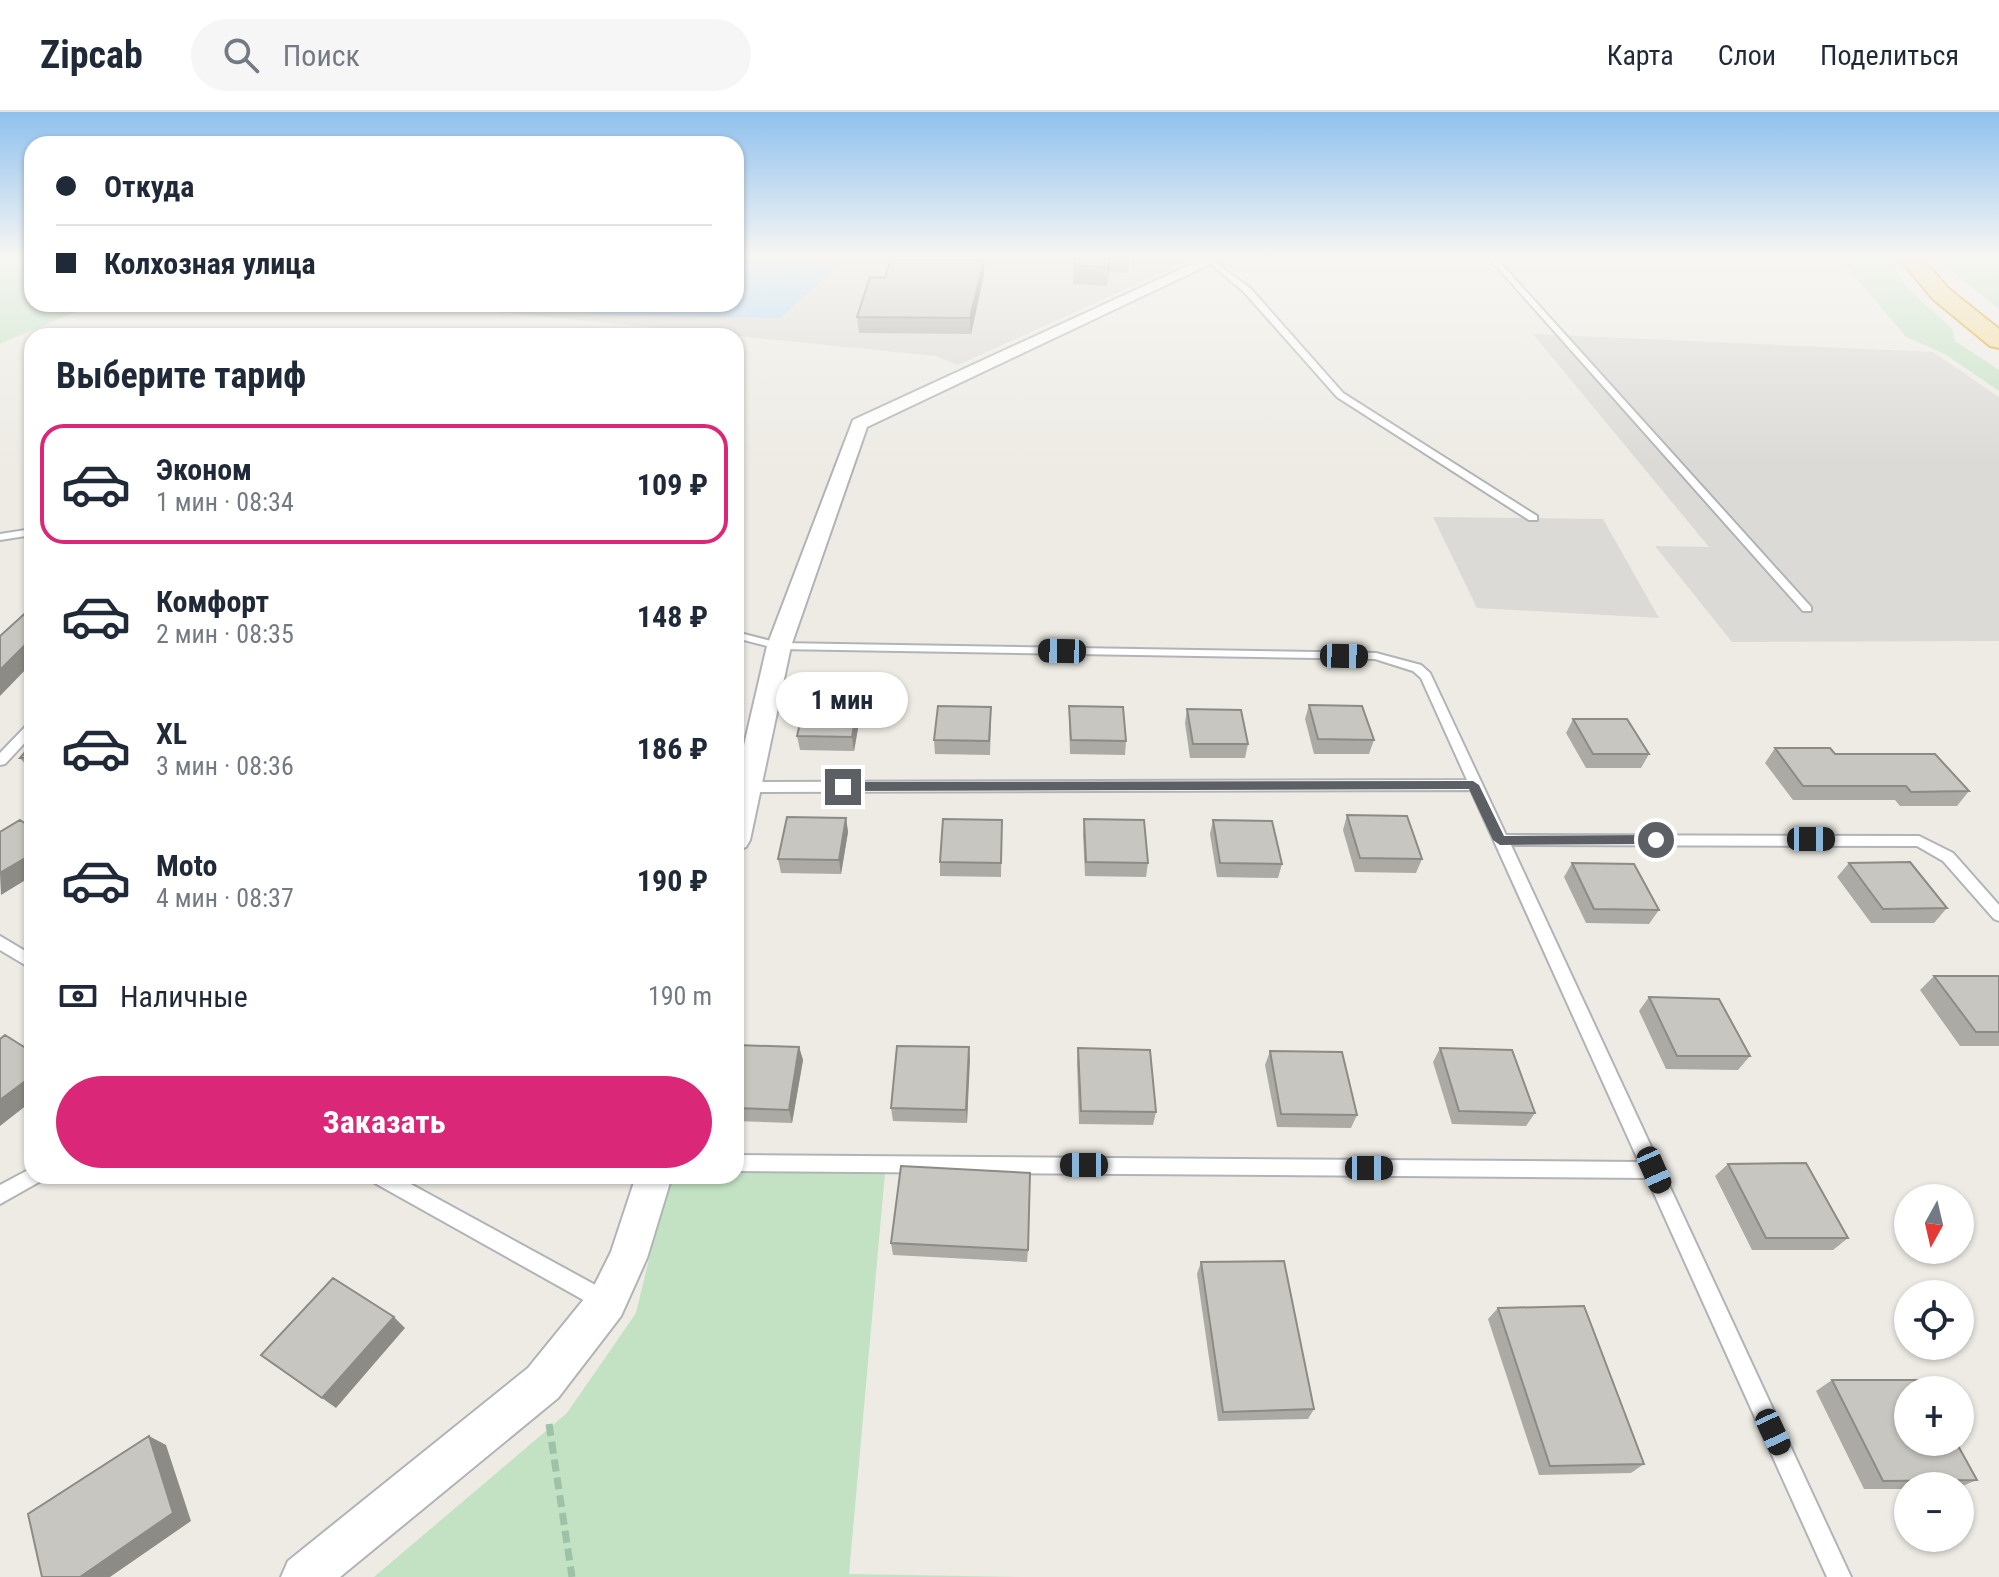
<!DOCTYPE html>
<html lang="ru">
<head>
<meta charset="utf-8">
<style>
  :root { --surface:#fff; --page:#f6f6f7; --text:#1f2937; --muted:#747a83; --line:#e0e1e3; --accent:#db2777 }
  body { margin:0; font-family:"Roboto Condensed",sans-serif; background:var(--page); color:var(--text); height:100vh; display:flex; flex-direction:column; font-size:30px; white-space:nowrap }
  * { box-sizing:border-box; margin:0 }
  p { font-size:26px; color:var(--muted) }
  .icon { flex:none; width:44px; height:44px; fill:none; stroke:currentColor; stroke-width:2; stroke-linecap:round; stroke-linejoin:round }
  .map { position:relative; flex:1; overflow:hidden }
  .side { position:absolute; left:24px; top:216px; width:720px; height:856px; display:flex; flex-direction:column; background:var(--surface); border-radius:24px; box-shadow:0 2px 6px #0004 }
  .side>* { flex:none }
  .top-card { position:absolute; left:24px; top:24px; width:720px; height:176px; border-radius:24px; box-shadow:0 2px 6px #0004; display:grid; align-content:center; height:176px; padding:0 32px; background:var(--surface) }
  .needle { width:52px; rotate:188deg }
  .buttons { position:absolute; left:1894px; top:1072px; display:grid; gap:16px }
  .buttons a { display:grid; place-items:center; width:80px; height:80px; border-radius:50%; background:var(--surface); box-shadow:0 2px 6px #0004; font-size:40px }
  .end { position:absolute; width:36px; height:36px; margin:-18px; border:10px solid #5c5f63; background:#fff; box-shadow:0 0 0 4px #fff }
  .from { border-radius:50% }
  .bubble { position:absolute; height:56px; border-radius:28px; background:var(--surface); box-shadow:0 2px 6px #0004; font-size:26px; font-weight:700; line-height:56px; text-align:center }
  .car { position:absolute; width:24px; height:48px; margin:-24px -12px; border-radius:10px; box-shadow:0 0 6px 2px #0007; background:linear-gradient(#222 24%,#8ab4d8 0 40%,#222 0 76%,#8ab4d8 0 86%,#222 0) }
  .top-card b { display:flex; align-items:center; gap:28px; height:76px; font-size:30px }
  .top-card b+b { border-top:2px solid var(--line) }
  .top-card i { width:20px; height:20px; background:var(--text) }
  ul { padding:0; list-style:none }
  li { display:flex; align-items:center; gap:24px; height:120px; margin:0 16px 12px; padding:0 16px; border:4px solid transparent; border-radius:24px }
  li div { flex:1 }
  li b { display:block; font-size:30px }
  li em { font-style:normal; font-weight:700 }
  li.current { border-color:var(--accent) }
  li>.icon { width:72px; height:72px; stroke-width:1.5 }
  h2 { padding:0 32px; font-size:36px; line-height:96px }
  .pay { display:flex; align-items:center; gap:20px; height:88px; padding:0 32px; font-size:30px }
  .pay p { margin-inline-start:auto }
  .primary-button { display:flex; gap:16px; margin-top:auto; padding:16px 32px }
  .primary-button a { flex:1; height:92px; border-radius:48px; background:var(--accent); color:#fff; font-size:32px; font-weight:700; line-height:92px; text-align:center }
  header { display:flex; align-items:center; gap:48px; box-sizing:border-box; height:112px; padding:0 40px; background:var(--surface); border-bottom:2px solid var(--line) }
  header strong { font-size:38px }
  nav { display:flex; gap:44px; margin-inline-start:auto; font-size:28px }
  .search { width:560px; height:72px; background:var(--page); display:flex; align-items:center; gap:20px; box-sizing:border-box; padding:0 28px; border-radius:44px; color:var(--muted); font-size:30px }
  .map>svg:first-child { display:block }
</style>
</head>
<body>
<header>
<strong>Zipcab</strong>
<div class="search"><svg class="icon" aria-label="search" viewBox="0 0 24 24"><circle cx="10" cy="10" r="6"/><path d="M15 15l6 6"/></svg>Поиск</div>
<nav><a>Карта</a><a>Слои</a><a>Поделиться</a></nav>
</header>
<div class="map">
<svg width="1999" height="1465" viewBox="0 0 1999 1465">
  <rect width="100%" height="100%" fill="#edebe4"/>
  <path fill="#dcdad6" d="M736,147h456l-234,106 -22,-9 -518,-52h318z
    M1533,222l400,18 66,45v244l-267,1 -77,-96 54,1z
    M1433,405l170,2 56,99 -182,-10z"/>
  <path fill="#c3e2c3" d="M0,147h32v45h62l-94,40z
    M1840,147h47l21,30 44,40 3,12 44,29v21l-54,-37 -39,-17z
    M1946,147h53v50l-43,-34z
    M736,1059l149,2 -36,401 171,3h-646l193,-164 69,-100 33,-137h67z"/>
  <path fill="#abd5f6" d="M736,147l100,9 -56,50 -178,-3 -88,-11h222z"/>
  <g fill="none" stroke-linecap="round" stroke-linejoin="round">
    <defs>
      <path id="lane" d="M1489,146h7l315,349v4h-8z
        M1208,148h4l38,28 93,105 194,123v4h-8l-192,-123 -93,-105 -36,-30z
        M32,417v6l-32,5v-6z
        M736,520l43,11 597,10 45,12 9,8 76,162 413,1 34,17 46,52v16l-5,-2 -51,-58 -26,-15 -406,-1 340,732h-24l-180,-399 -911,-7v-16l903,7 -168,-372 -722,2 -7,-5 7,-5 718,-2 -46,-102 -8,-7 -38,-12 -596,-10 -43,-11z
        M32,611v12l-27,29 -5,1v-12l28,-29z
        M0,824l32,19v14l-32,-19z
        M32,1056v8h10l-3,6 -39,22v-19z
        M370,1064h26l214,117 3,7 -3,7 -7,3 -7,-3 -223,-125z"/>
      <path id="street" d="M1205,146h18l-356,169 -76,219 -41,194 -4,7 -10,3v-70l31,-134 86,-226z
        M636,1064h36l-25,82 -26,58 -63,82 -218,179h-59l7,-16 240,-193 65,-80 18,-36z"/>
      <path id="highway" d="M1899,146h22l28,31 50,40v19l-9,-2 -57,-47z"/>
    </defs>
    <use href="#lane" stroke="#b1b4b7" stroke-width="4"/>
    <use href="#street" stroke="#b1b4b7" stroke-width="4"/>
    <use href="#highway" stroke="#d99d18" stroke-width="4"/>
    <path stroke="#9cc2a8" stroke-width="7" stroke-dasharray="12 6" stroke-linecap="butt" d="M549,1312l23,153"/>
    <use href="#lane" fill="#fff" fill-rule="evenodd"/>
    <use href="#street" fill="#fff" fill-rule="evenodd"/>
    <use href="#highway" fill="#f2db96" fill-rule="evenodd"/>
  </g>
  <path fill="#acaaa5" d="M1074,146h56l-2,15 -19,-1 -2,14 -34,-2z
    M984,148v15l-13,59 -112,-1 -2,-16 28,-39z
    M858,591l2,14 -6,34 -54,-1 -3,-14z
    M1309,593l65,35 -5,14h-55l-9,-35z
    M1069,594l57,35 -1,14 -55,-1 -1,-34z
    M1187,597l61,35 -3,14h-55l-5,-35z
    M1573,607l76,35 -8,14h-55l-20,-35z
    M991,609l-1,34 -55,-1 -1,-14z
    M1775,636l60,6 134,37 -12,15h-57l-5,-6h-102l-28,-37z
    M20,646h12v14z
    M1347,703l75,44 -6,14 -61,-1 -12,-42z
    M846,706l2,14 -7,42 -60,-1 -3,-14z
    M1084,707l64,44 -2,14 -61,-1 -2,-42z
    M1002,708l-1,57 -61,-1v-14z
    M1213,708l69,44 -4,14 -61,-1 -7,-43z
    M1572,751l87,47 -10,14 -63,-1 -22,-46z
    M1849,751l98,45 -13,15h-63l-34,-46z
    M1934,864h65v70h-39l-40,-56z
    M1649,885l101,59 -12,14 -72,-1 -27,-58z
    M736,933l63,2 4,13 -11,63 -56,-2z
    M969,935l-2,76 -74,-2 -2,-13z
    M1078,936l78,64 -3,13 -74,-1 -2,-62z
    M1440,936l95,65 -9,13 -74,-2 -19,-62z
    M1270,939l87,64 -6,13 -74,-1 -12,-62z
    M1728,1052l120,74 -15,12h-81l-37,-74z
    M891,1131l137,7 -1,12 -134,-7z
    M1201,1150l113,147 -6,10 -90,2 -21,-147z
    M1498,1196l146,156 -13,9 -92,2 -51,-156z
    M1832,1268l145,100 -17,7v-1h-52v3h-44l-48,-98z"/>
  <path fill="#8c8b86" d="M1110,146l-1,14 -2,14 1,-19z
    M984,148v15l-13,59 -1,-16z
    M32,526v25l-32,33v-26z
    M858,591l2,14 -6,34 -2,-14z
    M846,706l2,14 -7,42 -2,-14z
    M32,742v22l-31,19 -1,-22z
    M799,935l4,13 -11,63 -3,-13z
    M969,935l1,13 -3,63 -1,-13z
    M32,964v25l-32,25v-26z
    M394,1205l11,11 -69,80 -14,-10z
    M149,1324l17,9 25,76 -81,56h-30z"/>
  <path fill="#c8c6c0" stroke="#8c8b86" stroke-width="2" d="M1074,146h36l-2,9 -34,-1z
    M890,148h94l-14,58 -113,-1 13,-40 15,1z
    M32,495v31l-32,32v-34z
    M805,590l53,1 -6,34 -55,-1z
    M1309,593l53,1 12,34 -56,-1z
    M938,594l53,1 -2,34 -55,-1z
    M1069,594l54,1 3,34 -55,-1z
    M1187,597l54,1 7,34h-55z
    M1573,607h54l22,35h-56z
    M32,632v14h-12z
    M1775,636h55l5,6h100l34,37 -58,1 -5,-6h-103z
    M1347,703l60,1 15,43 -62,-1z
    M787,705l59,1 -7,42 -61,-1z
    M943,707l59,1 -1,43 -61,-1z
    M1084,707l60,1 4,43 -62,-1z
    M20,708l12,8v26l-32,19v-41z
    M1213,708l59,1 10,43 -62,-1z
    M1910,750l37,46 -64,1 -34,-46z
    M1572,751l62,1 25,46 -65,-1z
    M1934,864h65v56h-23z
    M1649,885l70,2 31,57h-73z
    M5,923l27,17v24l-32,24v-61z
    M736,933l63,2 -10,63 -53,-2z
    M897,934l72,1 -3,63 -75,-2z
    M1078,936l72,2 6,62 -75,-1z
    M1440,936l72,2 23,63 -76,-2z
    M1270,939l72,1 15,63 -76,-1z
    M1806,1051l42,75h-82l-38,-74z
    M901,1054l129,7 -2,77 -137,-7z
    M1284,1149l30,148 -91,3 -22,-150z
    M333,1166l61,39 -72,81 -61,-43z
    M1584,1194l60,158 -94,2 -52,-158z
    M1832,1268h89l6,10h-19v52h48l21,38 -94,1z
    M149,1324l24,77 -93,64h-38l-14,-63z"/>
  <linearGradient id="sky" x2="0" y2="1"><stop stop-color="#8fc1ee"/><stop offset="0.41" stop-color="#f7f6f3"/><stop offset="1" stop-color="#f7f6f3" stop-opacity="0"/></linearGradient>
  <rect width="1999" height="352" fill="url(#sky)"/>
  <path fill="#5c5f63" d="M1473,669l6,4 25,51 152,-1 6,5 -6,4 -156,1 -7,-5 -24,-51 -626,2 -6,-4 6,-5z"/>
</svg>
<div class="buttons">
<a><svg class="needle" viewBox="-14 -14 28 28"><path d="M0-13l5 13h-10z" fill="#e53935"/><path d="M0 13l5-13h-10z" fill="#747a83"/></svg></a>
<a><svg class="icon" aria-label="locate" viewBox="0 0 24 24"><circle cx="12" cy="12" r="6"/><path d="M12 2v4M12 18v4M2 12h4M18 12h4"/></svg></a>
<a>+</a>
<a>−</a>
</div>
<i class="end from" style="left:1656px;top:728px"></i>
<i class="end" style="left:843px;top:675px"></i>
<div class="bubble" style="left:776px;top:560px;width:132px">1 мин</div>
<i class="car" style="left:1062px;top:539px;rotate:271deg"></i>
<i class="car" style="left:1344px;top:544px;rotate:91deg"></i>
<i class="car" style="left:1811px;top:727px;rotate:90deg"></i>
<i class="car" style="left:1084px;top:1053px;rotate:270deg"></i>
<i class="car" style="left:1369px;top:1056px;rotate:90deg"></i>
<i class="car" style="left:1654px;top:1058px;rotate:156deg"></i>
<i class="car" style="left:1773px;top:1320px;rotate:155deg"></i>
<div class="top-card">
<b><i class="from"></i>Откуда</b>
<b><i></i>Колхозная улица</b>
</div>
<section class="side">
<h2>Выберите тариф</h2>
<ul>
<li class="current"><svg class="icon" aria-label="car" viewBox="0 0 24 24"><path d="M5 17H2v-5l4-1 3-4h7l3 4 3 1v5h-3M9 17h6M6 11h13"/><circle cx="7" cy="17" r="2"/><circle cx="17" cy="17" r="2"/></svg><div><b>Эконом</b><p>1 мин · 08:34</p></div><em>109 ₽</em></li>
<li><svg class="icon" aria-label="car" viewBox="0 0 24 24"><path d="M5 17H2v-5l4-1 3-4h7l3 4 3 1v5h-3M9 17h6M6 11h13"/><circle cx="7" cy="17" r="2"/><circle cx="17" cy="17" r="2"/></svg><div><b>Комфорт</b><p>2 мин · 08:35</p></div><em>148 ₽</em></li>
<li><svg class="icon" aria-label="car" viewBox="0 0 24 24"><path d="M5 17H2v-5l4-1 3-4h7l3 4 3 1v5h-3M9 17h6M6 11h13"/><circle cx="7" cy="17" r="2"/><circle cx="17" cy="17" r="2"/></svg><div><b>XL</b><p>3 мин · 08:36</p></div><em>186 ₽</em></li>
<li><svg class="icon" aria-label="car" viewBox="0 0 24 24"><path d="M5 17H2v-5l4-1 3-4h7l3 4 3 1v5h-3M9 17h6M6 11h13"/><circle cx="7" cy="17" r="2"/><circle cx="17" cy="17" r="2"/></svg><div><b>Moto</b><p>4 мин · 08:37</p></div><em>190 ₽</em></li>
</ul>
<div class="pay"><svg class="icon" aria-label="cash" viewBox="0 0 24 24"><path d="M3 7h18v10H3z"/><circle cx="12" cy="12" r="2"/></svg>Наличные<p>190 m</p></div>
<div class="primary-button"><a>Заказать</a></div>
</section>
</div>
</body>
</html>
